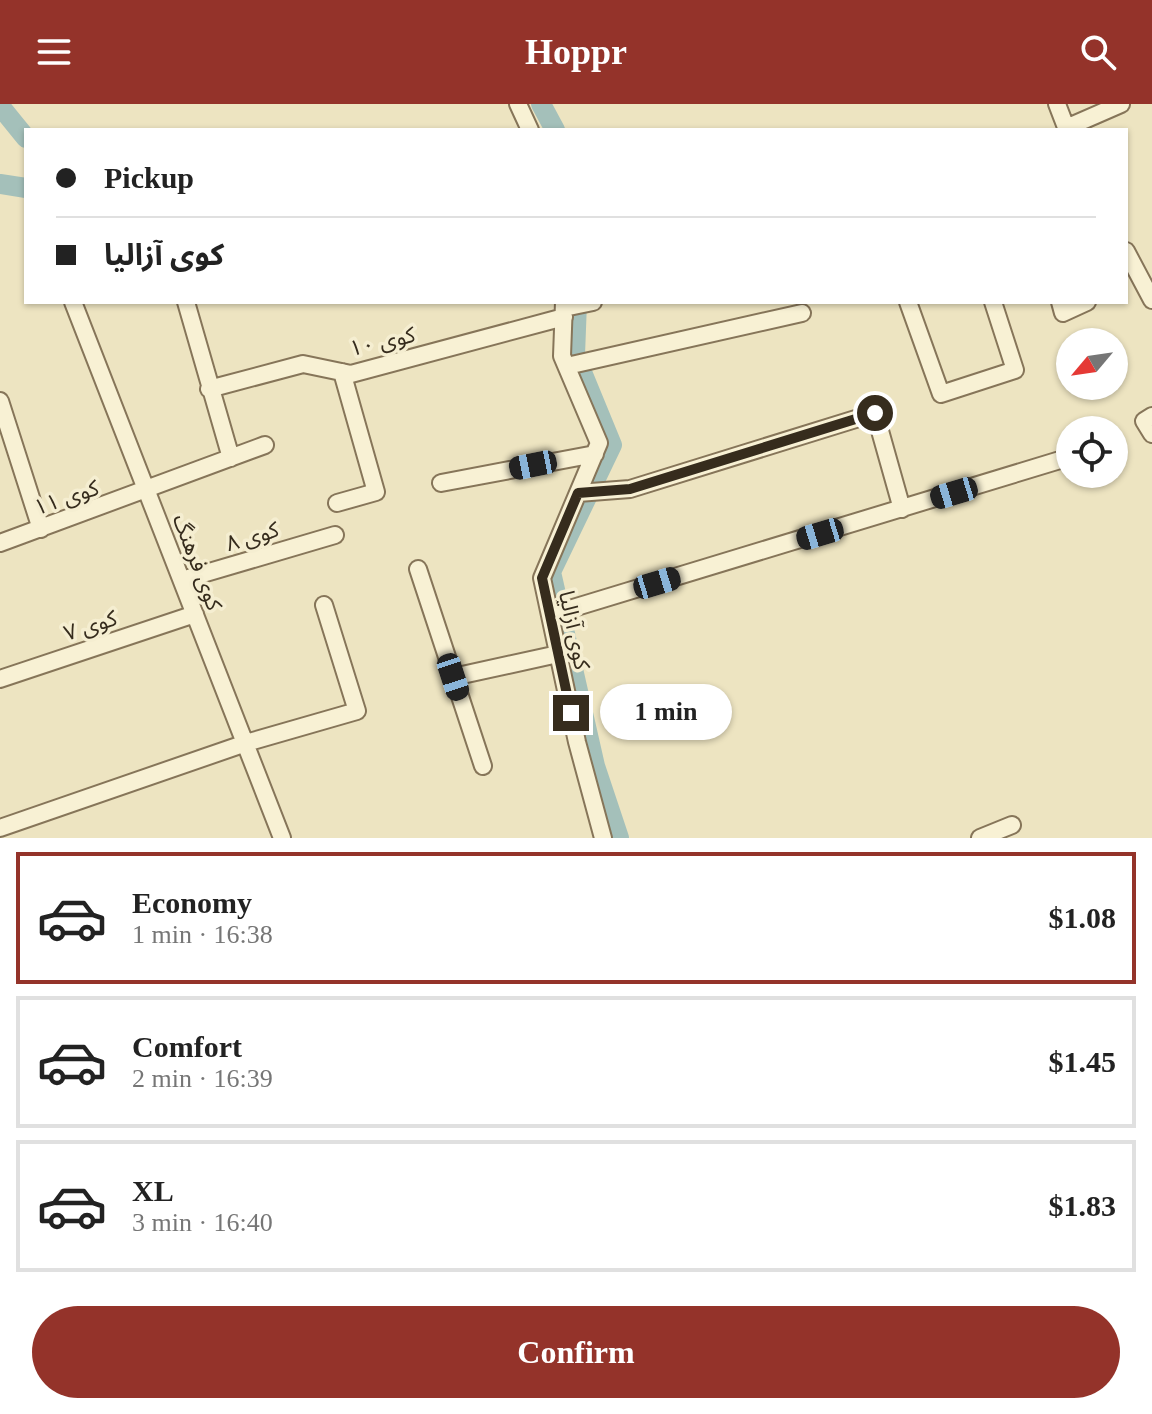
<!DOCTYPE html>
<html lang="en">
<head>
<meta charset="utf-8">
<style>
  :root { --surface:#fff; --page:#f2f2f2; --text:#222; --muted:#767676; --line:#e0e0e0; --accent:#94332a }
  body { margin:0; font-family:"Times New Roman","Noto Sans Arabic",serif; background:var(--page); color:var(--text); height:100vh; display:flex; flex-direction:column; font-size:30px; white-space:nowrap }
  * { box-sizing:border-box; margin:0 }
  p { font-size:26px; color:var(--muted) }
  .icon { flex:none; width:44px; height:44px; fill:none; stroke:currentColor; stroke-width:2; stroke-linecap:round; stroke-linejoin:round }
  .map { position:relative; height:734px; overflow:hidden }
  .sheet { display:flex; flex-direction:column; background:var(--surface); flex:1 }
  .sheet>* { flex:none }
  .top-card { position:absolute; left:24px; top:24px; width:1104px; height:176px; border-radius:0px; box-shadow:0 2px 6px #0004; display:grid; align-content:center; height:176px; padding:0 32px; background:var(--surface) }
  .needle { width:52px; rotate:241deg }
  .controls { position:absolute; left:1056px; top:224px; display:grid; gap:16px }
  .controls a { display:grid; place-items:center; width:72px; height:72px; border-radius:50%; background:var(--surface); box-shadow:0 2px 6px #0004; font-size:40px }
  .end { position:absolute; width:36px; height:36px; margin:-18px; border:10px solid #362c1d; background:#fff; box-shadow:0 0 0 4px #fff }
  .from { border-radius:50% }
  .bubble { position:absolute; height:56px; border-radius:28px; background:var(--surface); box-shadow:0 2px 6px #0004; font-size:26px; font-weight:700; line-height:56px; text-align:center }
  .car { position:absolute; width:24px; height:48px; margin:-24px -12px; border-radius:10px; box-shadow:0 0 6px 2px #0007; background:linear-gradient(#222 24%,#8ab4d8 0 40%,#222 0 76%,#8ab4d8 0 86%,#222 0) }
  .top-card b { display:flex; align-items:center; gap:28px; height:76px; font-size:30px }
  .top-card b+b { border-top:2px solid var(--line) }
  .top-card i { width:20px; height:20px; background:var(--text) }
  ul { padding:14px 0 0; list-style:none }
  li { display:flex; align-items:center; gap:24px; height:132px; margin:0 16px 12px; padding:0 16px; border:4px solid var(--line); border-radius:0px }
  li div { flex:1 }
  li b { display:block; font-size:30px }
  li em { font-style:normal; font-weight:700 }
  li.selected { border-color:var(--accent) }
  li>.icon { width:72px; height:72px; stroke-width:1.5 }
  .button { display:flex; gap:16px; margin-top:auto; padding:16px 32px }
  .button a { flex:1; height:92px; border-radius:48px; background:var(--accent); color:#fff; font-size:32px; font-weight:700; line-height:92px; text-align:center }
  header { display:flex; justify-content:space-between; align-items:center; height:104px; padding:0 32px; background:var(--accent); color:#fff; font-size:36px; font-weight:700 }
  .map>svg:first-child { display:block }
</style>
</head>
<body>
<header><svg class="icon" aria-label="menu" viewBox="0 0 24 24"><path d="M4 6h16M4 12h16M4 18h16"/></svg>Hoppr<svg class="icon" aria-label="search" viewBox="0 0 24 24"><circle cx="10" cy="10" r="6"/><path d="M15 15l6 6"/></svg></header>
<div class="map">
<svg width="1152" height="734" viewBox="0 0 1152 734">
  <rect width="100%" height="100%" fill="#ede4c1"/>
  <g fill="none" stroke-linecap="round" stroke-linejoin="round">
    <path stroke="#a4c0ba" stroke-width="20" d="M541,0l14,26
      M0,2l26,32
      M0,80l26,4
      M577,198l-2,53 37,90 -61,127 44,194 24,72"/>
    <defs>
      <path id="street" d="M518,0l12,26
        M1057,0l10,26
        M1066,24l55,-24
        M1126,147l26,49
        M73,198l209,536
        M186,198l45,156
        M564,198l-2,54 37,87 -57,135 35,164 26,96
        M908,198l33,92 74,-24 -22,-68
        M1060,198l3,11 24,-11
        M564,204l29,-6
        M567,262l235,-53
        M209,285l94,-25 48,10 213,-57
        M0,297l41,128
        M1152,312l-8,5 8,13
        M441,379l154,-29
        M578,389l52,-4 245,-76 27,96
        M337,399l39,-11 -34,-120
        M0,439l265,-98
        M418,465l65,197
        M182,476l153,-45
        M550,511l510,-155
        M453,573l105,-23
        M0,575l195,-65
        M0,724l246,-85 111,-32 -33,-106
        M980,734l32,-13"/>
    </defs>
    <use href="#street" stroke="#867559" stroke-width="20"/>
    <use href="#street" stroke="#f8f1d4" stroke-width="16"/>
  </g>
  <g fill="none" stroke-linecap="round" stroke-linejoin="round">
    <path stroke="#362c1d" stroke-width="10" d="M571,609l-29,-135 36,-85 52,-4 245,-76"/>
  </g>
  <g text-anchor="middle" stroke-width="7" stroke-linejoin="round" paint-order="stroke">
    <g font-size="22" fill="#362c1d" stroke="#f5eed1">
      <text transform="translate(382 237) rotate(-13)" y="8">کوی ۱۰</text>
      <text transform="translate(66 393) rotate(-19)" y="8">کوی ۱۱</text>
      <text transform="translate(252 432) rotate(-17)" y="8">کوی ۸</text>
      <text transform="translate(198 458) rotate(69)" y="8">کوی فرهنگ</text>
      <text transform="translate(90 521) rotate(-18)" y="8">کوی ۷</text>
      <text transform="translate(575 526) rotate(78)" y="8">کوی آزالیا</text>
    </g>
  </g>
</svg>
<div class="controls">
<a><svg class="needle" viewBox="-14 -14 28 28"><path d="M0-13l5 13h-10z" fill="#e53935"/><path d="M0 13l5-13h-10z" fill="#767676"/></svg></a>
<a><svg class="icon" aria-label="locate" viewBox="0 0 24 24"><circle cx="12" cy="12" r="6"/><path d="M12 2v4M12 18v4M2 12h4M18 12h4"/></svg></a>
</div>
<i class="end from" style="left:875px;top:309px"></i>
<i class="end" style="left:571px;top:609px"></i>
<div class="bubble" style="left:600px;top:580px;width:132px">1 min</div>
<i class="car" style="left:533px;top:361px;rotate:259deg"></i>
<i class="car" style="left:954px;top:389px;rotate:253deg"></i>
<i class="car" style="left:820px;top:430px;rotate:253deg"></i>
<i class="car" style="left:657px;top:479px;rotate:73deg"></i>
<i class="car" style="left:453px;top:573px;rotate:162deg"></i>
<div class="top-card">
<b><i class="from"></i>Pickup</b>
<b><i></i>کوی آزالیا</b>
</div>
</div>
<section class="sheet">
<ul>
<li class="selected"><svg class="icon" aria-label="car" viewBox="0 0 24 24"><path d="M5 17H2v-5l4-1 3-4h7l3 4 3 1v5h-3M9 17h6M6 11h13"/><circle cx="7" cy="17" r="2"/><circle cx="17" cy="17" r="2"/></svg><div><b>Economy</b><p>1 min · 16:38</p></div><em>$1.08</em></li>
<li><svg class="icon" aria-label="car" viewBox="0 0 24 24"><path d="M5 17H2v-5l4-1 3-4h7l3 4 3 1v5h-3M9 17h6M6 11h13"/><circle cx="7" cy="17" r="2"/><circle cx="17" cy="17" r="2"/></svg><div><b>Comfort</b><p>2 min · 16:39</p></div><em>$1.45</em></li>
<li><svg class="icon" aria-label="car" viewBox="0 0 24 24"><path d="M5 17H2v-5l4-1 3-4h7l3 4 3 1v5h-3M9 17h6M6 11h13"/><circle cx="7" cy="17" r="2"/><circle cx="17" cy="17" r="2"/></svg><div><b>XL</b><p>3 min · 16:40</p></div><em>$1.83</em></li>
</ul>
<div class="button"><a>Confirm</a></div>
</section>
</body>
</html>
